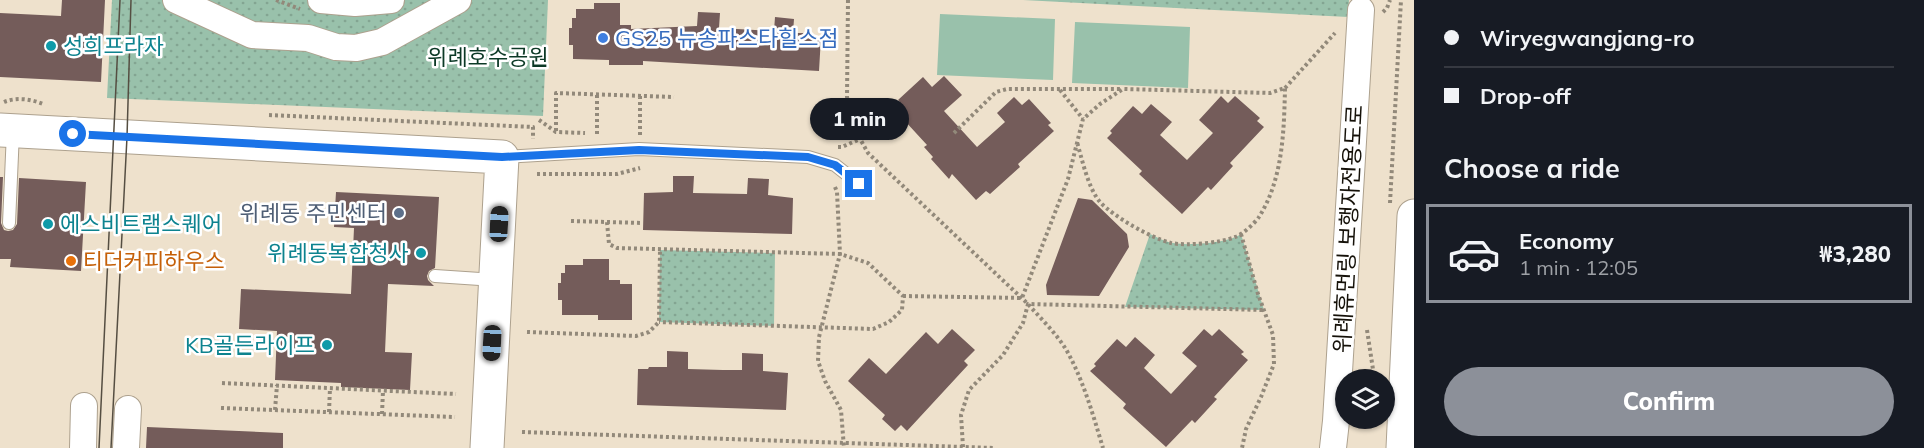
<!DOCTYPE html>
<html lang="en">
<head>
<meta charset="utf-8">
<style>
  :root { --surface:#171b24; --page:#242831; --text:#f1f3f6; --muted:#9ea1a6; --line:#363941; --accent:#8c9099 }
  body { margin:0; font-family:Mulish,"Noto Sans KR",sans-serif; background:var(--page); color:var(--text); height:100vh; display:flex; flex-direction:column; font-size:22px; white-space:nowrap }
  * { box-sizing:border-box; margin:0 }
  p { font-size:20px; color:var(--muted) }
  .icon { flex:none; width:33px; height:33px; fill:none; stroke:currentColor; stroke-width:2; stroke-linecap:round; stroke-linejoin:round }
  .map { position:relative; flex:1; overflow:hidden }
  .drawer { display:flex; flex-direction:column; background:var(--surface); width:510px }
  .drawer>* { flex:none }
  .guide { display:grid; align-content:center; height:132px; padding:0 30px; background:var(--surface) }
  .fabs { position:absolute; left:1335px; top:369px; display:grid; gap:12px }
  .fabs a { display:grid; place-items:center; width:60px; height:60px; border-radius:50%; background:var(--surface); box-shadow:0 2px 4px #0004; font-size:30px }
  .end { position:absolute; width:27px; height:27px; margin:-14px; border:8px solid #1a73e8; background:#fff; box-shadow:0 0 0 3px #fff }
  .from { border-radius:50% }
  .bubble { position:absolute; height:42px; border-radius:21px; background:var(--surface); box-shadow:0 2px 4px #0004; font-size:20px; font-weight:800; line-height:42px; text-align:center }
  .car { position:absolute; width:18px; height:36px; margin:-18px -9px; border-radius:8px; box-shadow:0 0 4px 2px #0007; background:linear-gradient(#222 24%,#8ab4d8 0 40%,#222 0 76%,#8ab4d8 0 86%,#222 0) }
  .guide b { display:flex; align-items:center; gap:21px; height:57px; font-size:22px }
  .guide b+b { border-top:2px solid var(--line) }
  .guide i { width:15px; height:15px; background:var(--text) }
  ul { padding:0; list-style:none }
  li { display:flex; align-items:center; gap:18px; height:99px; margin:0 12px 9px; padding:0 18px; border:3px solid var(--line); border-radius:0px }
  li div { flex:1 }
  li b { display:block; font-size:22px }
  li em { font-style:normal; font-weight:800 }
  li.current { border-color:var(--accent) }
  li>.icon { width:54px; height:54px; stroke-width:1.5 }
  h2 { padding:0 30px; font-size:27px; line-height:72px }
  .cta { display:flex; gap:12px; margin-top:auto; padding:12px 30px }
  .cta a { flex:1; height:69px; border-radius:36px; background:var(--accent); color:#fff; font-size:24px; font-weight:800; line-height:69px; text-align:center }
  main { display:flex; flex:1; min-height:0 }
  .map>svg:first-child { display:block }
</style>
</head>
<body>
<main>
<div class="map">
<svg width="1414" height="448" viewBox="0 0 1414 448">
  <defs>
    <pattern id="park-dots" width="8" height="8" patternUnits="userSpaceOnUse" patternTransform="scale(1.5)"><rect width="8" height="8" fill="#99c1ab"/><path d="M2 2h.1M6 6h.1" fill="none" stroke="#83a592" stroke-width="1.8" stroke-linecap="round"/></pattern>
  </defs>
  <rect width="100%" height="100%" fill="#eee1cc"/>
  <path fill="#99c1ab" d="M940,14l115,5 -2,61 -116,-5z
    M1075,22l115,5 -2,61 -116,-5z"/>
  <path fill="url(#park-dots)" d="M112,0h436l-5,116 -436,-18z
    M1023,0h326l-1,17z
    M1150,234c7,3 15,8 23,9 15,3 56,0 68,-9l23,76 -139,-3z
    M660,250l115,3 -1,73 -115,-4z"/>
  <path fill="#745c5a" d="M62,0h43l-4,82 -101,-5v-64l61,3z
    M594,3h26v22h11v4l66,-3 1,-14 22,1 -1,15 55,3 1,-14 19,2 -1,14h15v3l13,1 -2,34 -176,-10v4h-34v-5l-36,-1v-14h-4v-17h3v-10h4v-9h18z
    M944,76l18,19 -18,16 33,36 28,-25 -8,-9 17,-16 8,8 7,-6 22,24 -3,2 6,6 -36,33 2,3 -30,27 -4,-3 -10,9 -24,-26 -3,5 -18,-20 2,-2 -9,-10 3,-2 -34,-37 7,-6 -2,-2 25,-23 9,10z
    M1221,96l7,7 7,-7 25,22 -3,3 7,6 -34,36 3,3 -22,24 -3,-3 -26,27 -43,-40 3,-3 -35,-33 5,-5 -2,-2 23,-25 9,8 9,-10 21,18 -12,13 27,25 26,-27 -14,-13z
    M673,176h21l-1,17 54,1 1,-16 21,1 -1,16 25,3 -1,36 -149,-4 1,-37 29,-1z
    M0,177h3l-2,46 3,7 4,1 5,-1 4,-6 2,-46 67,4 -5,89 -71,-4 1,-8h-11z
    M336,192l103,5 -4,71 -6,3 -2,5 1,4 6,6 -46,-2 -3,68 27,1 -2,37 -69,-3v-4l-66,-3 2,-49 -38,-2 2,-40 110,5 3,-66 -20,-1z
    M1078,198l14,2 35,34 2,13 -30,49 -52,-1 -1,-10z
    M583,259h26v21h11v4h12v36h-34v-5h-36v-15h-4v-17h3v-10h4v-8h18z
    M952,329l23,21 -11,11 4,4 -61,66 -6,-6 -6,6 -13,-12 3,-4 -37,-34 21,-23 17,16 40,-42 12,12z
    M1204,329l8,7 7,-7 25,23 -3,2 7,6 -34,37 3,2 -22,24 -3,-3 -26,27 -43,-39 3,-4 -36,-33 6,-5 -2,-2 23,-25 9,8 9,-10 20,18 -11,13 27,26 26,-28 -15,-13z
    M667,351l21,1v17l35,1h19v-17l21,1v17l25,2 -2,37 -149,-5 1,-36h10l1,-2h18z
    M147,427l136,6v15h-137z"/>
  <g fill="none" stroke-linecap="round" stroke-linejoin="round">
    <defs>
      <path id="lane" d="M503,157l136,-8 169,8 27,8 24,19
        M9,223l4,-91
        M435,276l60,4"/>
      <path id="street" d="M176,0l76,35 56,3 28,9 20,1 26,-6 76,-42
        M321,0l34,3 36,-3
        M83,448l1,-42
        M126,448l2,-39
        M1333,448l3,-27 25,-411"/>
      <path id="secondary" d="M0,130l502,27 -15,291"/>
      <path id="primary" d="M1403,448l11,-232"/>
    </defs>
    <use href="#lane" stroke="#ada18e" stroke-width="14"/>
    <use href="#street" stroke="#ada18e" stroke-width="28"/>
    <use href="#secondary" stroke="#ada18e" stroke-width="35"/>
    <use href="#primary" stroke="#ada18e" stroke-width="35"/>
    <path stroke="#92897a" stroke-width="4" stroke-dasharray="3 3" stroke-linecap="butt" d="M276,0l24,9
      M848,0l-1,97 8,33 13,23 160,151c13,15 29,30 39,47 17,31 26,64 36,97
      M1383,12l4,-4 3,-8
      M1285,88l50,-55
      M1060,90l23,29
      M4,102c12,-5 27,-3 39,2
      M269,115l264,12v12
      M539,120l17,12 29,1
      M556,131v-38l118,4
      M954,133l42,-41 11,-3h115
      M597,134v-39
      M640,135v-39
      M838,147h4l18,-8
      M537,174h80l23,-6
      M835,187l2,5 3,62 -21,83 -1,24 7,20 16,29 3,38
      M1390,203l11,-203
      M571,221l72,2
      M607,222l2,22 8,4 223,6 28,9 35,33 -1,14 -13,12 -16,7 -214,-7
      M1241,234l17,60 15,41 1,29 -13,33 -15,32 -4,19
      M903,296l119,2 46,-119 15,-60 17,-15 23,-15 147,4 15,-5c-1,43 -2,91 -26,129 -4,6 -17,18 -24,20 -14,6 -49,9 -64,6 -20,-5 -57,-26 -71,-41 -12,-14 -18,-43 -23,-60
      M1367,330l7,46 6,2
      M527,332l109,4 13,-4 10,-10 1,-72
      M222,383l234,11
      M221,408l234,9
      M275,410l2,-25
      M329,412l1,-24
      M382,414l1,-23
      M522,432l472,16
      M963,447l-2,-32 8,-25 34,-35 20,-32 5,-19 236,6"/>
    <use href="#lane" stroke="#fff" stroke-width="12"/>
    <use href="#street" stroke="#fff" stroke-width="26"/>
    <use href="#secondary" stroke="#fff" stroke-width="33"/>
    <use href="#primary" stroke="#fff" stroke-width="33"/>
    <path stroke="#554e42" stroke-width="1.5" d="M99,448l21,-448
      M111,448l16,-311 4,-137"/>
  </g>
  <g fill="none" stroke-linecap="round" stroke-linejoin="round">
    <path stroke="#1a73e8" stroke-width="8" d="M73,134l429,23 137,-7 169,7 27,8 24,19"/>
  </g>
  <circle fill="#3f7fe0" stroke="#fff" stroke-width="2" cx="603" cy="38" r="6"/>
  <g fill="#0f9aa8" stroke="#fff" stroke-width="2">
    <circle cx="51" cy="46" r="6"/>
    <circle cx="48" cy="224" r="6"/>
    <circle cx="421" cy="253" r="6"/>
    <circle cx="327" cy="345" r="6"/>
  </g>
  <circle fill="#5c6f8a" stroke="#fff" stroke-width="2" cx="399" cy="213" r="6"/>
  <circle fill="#e8710a" stroke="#fff" stroke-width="2" cx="71" cy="261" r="6"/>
  <g text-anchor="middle" stroke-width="5" stroke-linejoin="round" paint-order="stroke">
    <g font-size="22" fill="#366cbe" stroke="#fff" text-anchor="start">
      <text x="615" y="46">GS25 뉴송파스타힐스점</text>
    </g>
    <g font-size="22" fill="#0d838f" stroke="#fff" text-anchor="start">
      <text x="63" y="54">성희프라자</text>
      <text x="60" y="232">에스비트램스퀘어</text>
      <text x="409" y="261" text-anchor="end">위례동복합청사</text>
      <text x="315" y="353" text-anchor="end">KB골든라이프</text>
    </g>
    <g font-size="22" fill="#0c3926" stroke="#fff">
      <text x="488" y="65">위례호수공원</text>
    </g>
    <g font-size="22" fill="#4e5e75" stroke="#fff" text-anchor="end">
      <text x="387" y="221">위례동 주민센터</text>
    </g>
    <g font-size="22" fill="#151109" stroke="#fff">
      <text transform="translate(1348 229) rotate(-87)" y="8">위례휴먼링 보행자전용도로</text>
    </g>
    <g font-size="22" fill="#c56008" stroke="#fff" text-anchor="start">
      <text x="83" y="269">티더커피하우스</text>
    </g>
  </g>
</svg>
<div class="fabs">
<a><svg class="icon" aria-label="layers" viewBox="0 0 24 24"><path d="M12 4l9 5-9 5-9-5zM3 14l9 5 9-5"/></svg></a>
</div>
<i class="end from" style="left:73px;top:134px"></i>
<i class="end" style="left:859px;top:184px"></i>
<div class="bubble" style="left:810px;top:98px;width:99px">1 min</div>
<i class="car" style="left:499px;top:224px;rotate:3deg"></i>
<i class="car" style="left:492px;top:343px;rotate:183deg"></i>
</div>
<section class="drawer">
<div class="guide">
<b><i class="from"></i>Wiryegwangjang-ro</b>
<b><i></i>Drop-off</b>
</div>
<h2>Choose a ride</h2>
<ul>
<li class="current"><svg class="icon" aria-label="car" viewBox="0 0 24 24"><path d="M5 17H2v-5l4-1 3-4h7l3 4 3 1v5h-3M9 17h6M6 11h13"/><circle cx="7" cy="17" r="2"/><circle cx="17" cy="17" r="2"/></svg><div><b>Economy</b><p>1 min · 12:05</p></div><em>₩3,280</em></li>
</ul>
<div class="cta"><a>Confirm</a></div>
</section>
</main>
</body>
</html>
